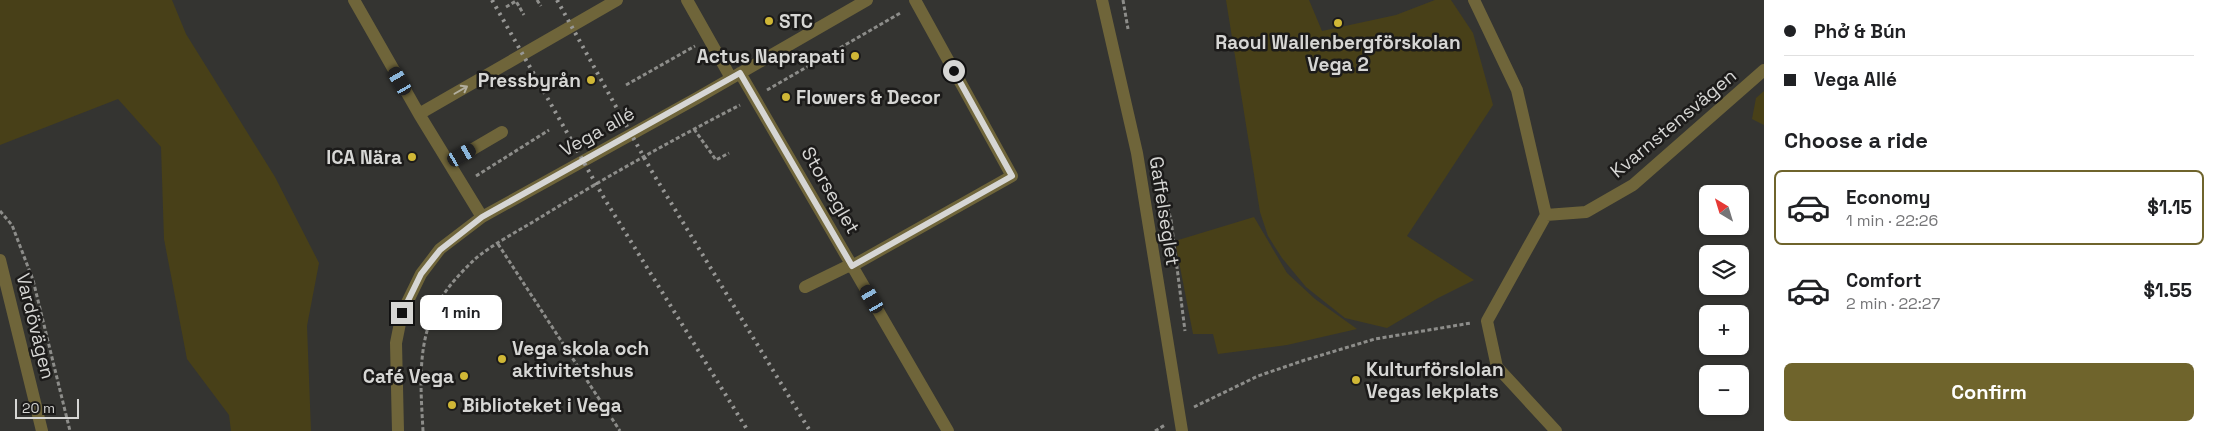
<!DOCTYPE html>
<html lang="en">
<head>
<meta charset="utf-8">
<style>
  :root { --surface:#fff; --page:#f2f2f2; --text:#202124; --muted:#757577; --line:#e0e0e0; --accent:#6f642c }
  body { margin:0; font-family:"Space Grotesk",sans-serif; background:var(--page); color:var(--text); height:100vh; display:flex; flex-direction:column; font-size:19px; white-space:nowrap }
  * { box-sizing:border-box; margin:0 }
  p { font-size:16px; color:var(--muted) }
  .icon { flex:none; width:28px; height:28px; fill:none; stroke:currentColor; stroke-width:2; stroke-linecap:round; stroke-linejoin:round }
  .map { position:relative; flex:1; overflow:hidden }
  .drawer { display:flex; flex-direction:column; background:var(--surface); width:450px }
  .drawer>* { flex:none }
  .top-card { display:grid; align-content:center; height:110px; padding:0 20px; background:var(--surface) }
  .needle { width:32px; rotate:322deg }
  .fabs { position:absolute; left:1699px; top:185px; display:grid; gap:10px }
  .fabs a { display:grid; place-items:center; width:50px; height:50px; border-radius:8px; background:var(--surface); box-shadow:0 1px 4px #0004; font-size:25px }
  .scale { position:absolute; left:15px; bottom:12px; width:64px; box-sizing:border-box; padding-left:5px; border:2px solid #d6d6d4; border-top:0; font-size:14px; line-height:18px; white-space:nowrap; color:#d6d6d4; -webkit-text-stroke:4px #1c1b1a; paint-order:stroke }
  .end { position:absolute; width:22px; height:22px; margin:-11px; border:6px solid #d6d6d4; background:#111; box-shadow:0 0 0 2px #111 }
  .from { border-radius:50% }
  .bubble { position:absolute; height:35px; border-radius:8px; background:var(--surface); box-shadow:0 1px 4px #0004; font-size:16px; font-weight:700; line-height:35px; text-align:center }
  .car { position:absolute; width:15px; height:30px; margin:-15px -8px; border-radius:6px; box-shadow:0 0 4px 1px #0007; background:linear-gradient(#222 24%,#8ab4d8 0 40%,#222 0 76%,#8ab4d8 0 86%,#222 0) }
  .top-card b { display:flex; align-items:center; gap:18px; height:48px; font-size:19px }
  .top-card b+b { border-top:1px solid var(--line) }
  .top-card i { width:12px; height:12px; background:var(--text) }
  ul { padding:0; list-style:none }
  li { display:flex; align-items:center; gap:15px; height:75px; margin:0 10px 8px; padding:0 10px; border:2px solid transparent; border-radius:8px }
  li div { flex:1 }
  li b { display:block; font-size:19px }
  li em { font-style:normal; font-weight:700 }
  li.active { border-color:var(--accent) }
  li>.icon { width:45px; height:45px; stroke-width:1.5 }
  h2 { padding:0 20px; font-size:22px; line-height:60px }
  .cta { display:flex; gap:10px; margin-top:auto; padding:10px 20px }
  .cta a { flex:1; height:58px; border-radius:8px; background:var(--accent); color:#fff; font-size:20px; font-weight:700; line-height:58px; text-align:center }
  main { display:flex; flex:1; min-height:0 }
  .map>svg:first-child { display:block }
</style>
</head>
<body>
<main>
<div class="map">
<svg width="1764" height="431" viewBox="0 0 1764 431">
  <rect width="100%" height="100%" fill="#343431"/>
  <path fill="#484018" d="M0,0h172l14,34 89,143 44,86 -12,63 4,105h-80l-2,-16 -42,-56 -23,-120 -3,-92 -43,-48 -118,46z
    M1226,0h83l13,31 74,-16 39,-15h16l22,33 20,72 -86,131 67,44 -36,18 -51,30 -42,-10 -39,-31 -24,-29 -14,-22 -8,-24z
    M1764,91v34l-12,-6 4,-21z
    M1254,217l33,56 28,26 42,30 -70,16 -69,9 -5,-20h-20l-18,-93z"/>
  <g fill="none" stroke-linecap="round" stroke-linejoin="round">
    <path stroke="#8d8d8a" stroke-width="3" stroke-dasharray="4 2.5" stroke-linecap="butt" d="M537,0l4,6
      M1123,0l5,29
      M506,7l10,-6 8,14
      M626,85l69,-39
      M767,90l135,-78
      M694,129l22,31 13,-7
      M476,176l73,-46
      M1161,182l10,38 14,111
      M0,211l12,14 21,55 37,151
      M498,244l122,187
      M1194,407l64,-31 47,-16 70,-21 96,-16
      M423,431c-2,-38 -6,-81 10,-117 8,-20 25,-39 41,-54 15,-14 48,-31 67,-43 65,-40 131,-77 199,-112
      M1155,431l10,-6"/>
    <path stroke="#6f653a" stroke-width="12" d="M354,0l65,114 63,103
      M687,0l44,78
      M1102,0l35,153 45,278
      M1474,0l43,90 29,125
      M740,73l208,358
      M419,114l198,-114
      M449,163l53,-31
      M1546,215l40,-3 47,-27 131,-115
      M1546,215l-59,106 10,46 59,64
      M0,260l42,171
      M805,287l41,-20 6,-1 160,-90 -97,-176
      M398,431l-2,-88 6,-30 19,-39 19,-25 42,-32 215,-119 170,-98"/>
    <path stroke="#979795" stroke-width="4" stroke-dasharray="2.5 5" stroke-linecap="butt" d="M492,0l112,198 144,233
      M557,0l94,170 159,261"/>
  </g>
  <defs><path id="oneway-shaft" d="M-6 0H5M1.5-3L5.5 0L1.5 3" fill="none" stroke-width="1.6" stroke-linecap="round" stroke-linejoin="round" transform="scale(1.25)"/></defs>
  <use stroke="#b2ae9e" href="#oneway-shaft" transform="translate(461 90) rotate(-30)"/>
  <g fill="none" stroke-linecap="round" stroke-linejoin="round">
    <path stroke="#d6d6d4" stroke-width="6" d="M402,313l19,-39 19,-24 42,-33 258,-144 112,193 160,-90 -58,-105"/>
  </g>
  <g fill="#d0b736" stroke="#1c1b1a" stroke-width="2">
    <circle cx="769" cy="21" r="5"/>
    <circle cx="1338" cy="23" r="5"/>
    <circle cx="855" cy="56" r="5"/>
    <circle cx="591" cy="80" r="5"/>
    <circle cx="786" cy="97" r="5"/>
    <circle cx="412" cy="157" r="5"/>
    <circle cx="502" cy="359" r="5"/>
    <circle cx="464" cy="376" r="5"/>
    <circle cx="1356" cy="380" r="5"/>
    <circle cx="452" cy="405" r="5"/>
  </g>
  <g text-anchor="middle" stroke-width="5" stroke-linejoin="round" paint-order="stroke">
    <g font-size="19" font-weight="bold" fill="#d6d6d4" stroke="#1c1b1a" text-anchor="start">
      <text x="779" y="28">STC</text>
      <text x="1338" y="49" text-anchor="middle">Raoul Wallenbergförskolan<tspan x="1338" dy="22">Vega 2</tspan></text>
      <text x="845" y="63" text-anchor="end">Actus Naprapati</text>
      <text x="581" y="87" text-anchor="end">Pressbyrån</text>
      <text x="796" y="104">Flowers &amp; Decor</text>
      <text x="402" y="164" text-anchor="end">ICA Nära</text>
      <text x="512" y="355">Vega skola och<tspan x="512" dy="22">aktivitetshus</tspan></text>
      <text x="1366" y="376">Kulturförslolan<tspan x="1366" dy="22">Vegas lekplats</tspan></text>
      <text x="454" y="383" text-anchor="end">Café Vega</text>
      <text x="462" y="412">Biblioteket i Vega</text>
    </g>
    <g font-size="19" fill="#d6d6d4" stroke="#1c1b1a">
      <text transform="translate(1673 123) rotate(-40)" y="7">Kvarnstensvägen</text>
      <text transform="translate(597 131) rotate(-29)" y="7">Vega allé</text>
      <text transform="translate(831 190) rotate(60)" y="7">Storseglet</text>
      <text transform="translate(1165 211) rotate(81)" y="7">Gaffelseglet</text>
      <text transform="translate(36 326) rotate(76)" y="7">Vardövägen</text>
    </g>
  </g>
</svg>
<div class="fabs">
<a><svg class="needle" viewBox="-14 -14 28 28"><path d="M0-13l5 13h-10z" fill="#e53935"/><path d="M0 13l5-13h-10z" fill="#757577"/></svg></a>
<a><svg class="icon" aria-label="layers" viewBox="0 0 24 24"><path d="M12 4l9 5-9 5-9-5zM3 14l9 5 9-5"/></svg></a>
<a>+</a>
<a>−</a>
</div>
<div class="scale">20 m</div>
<i class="end from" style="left:954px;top:71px"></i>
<i class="end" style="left:402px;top:313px"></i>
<div class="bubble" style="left:420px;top:295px;width:82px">1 min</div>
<i class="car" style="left:400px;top:81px;rotate:330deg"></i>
<i class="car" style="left:462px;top:155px;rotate:60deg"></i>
<i class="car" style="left:872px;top:299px;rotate:330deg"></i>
</div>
<section class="drawer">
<div class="top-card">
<b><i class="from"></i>Phở &amp; Bún</b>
<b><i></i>Vega Allé</b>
</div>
<h2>Choose a ride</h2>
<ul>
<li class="active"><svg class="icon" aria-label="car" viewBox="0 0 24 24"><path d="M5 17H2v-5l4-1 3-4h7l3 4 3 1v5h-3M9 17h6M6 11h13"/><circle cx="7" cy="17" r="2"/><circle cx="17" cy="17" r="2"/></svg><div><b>Economy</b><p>1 min · 22:26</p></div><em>$1.15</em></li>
<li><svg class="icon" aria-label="car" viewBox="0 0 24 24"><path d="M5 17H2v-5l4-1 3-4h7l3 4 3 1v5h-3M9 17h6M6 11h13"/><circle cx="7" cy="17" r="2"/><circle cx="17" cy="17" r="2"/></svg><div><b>Comfort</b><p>2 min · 22:27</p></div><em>$1.55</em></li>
</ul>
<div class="cta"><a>Confirm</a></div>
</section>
</main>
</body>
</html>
